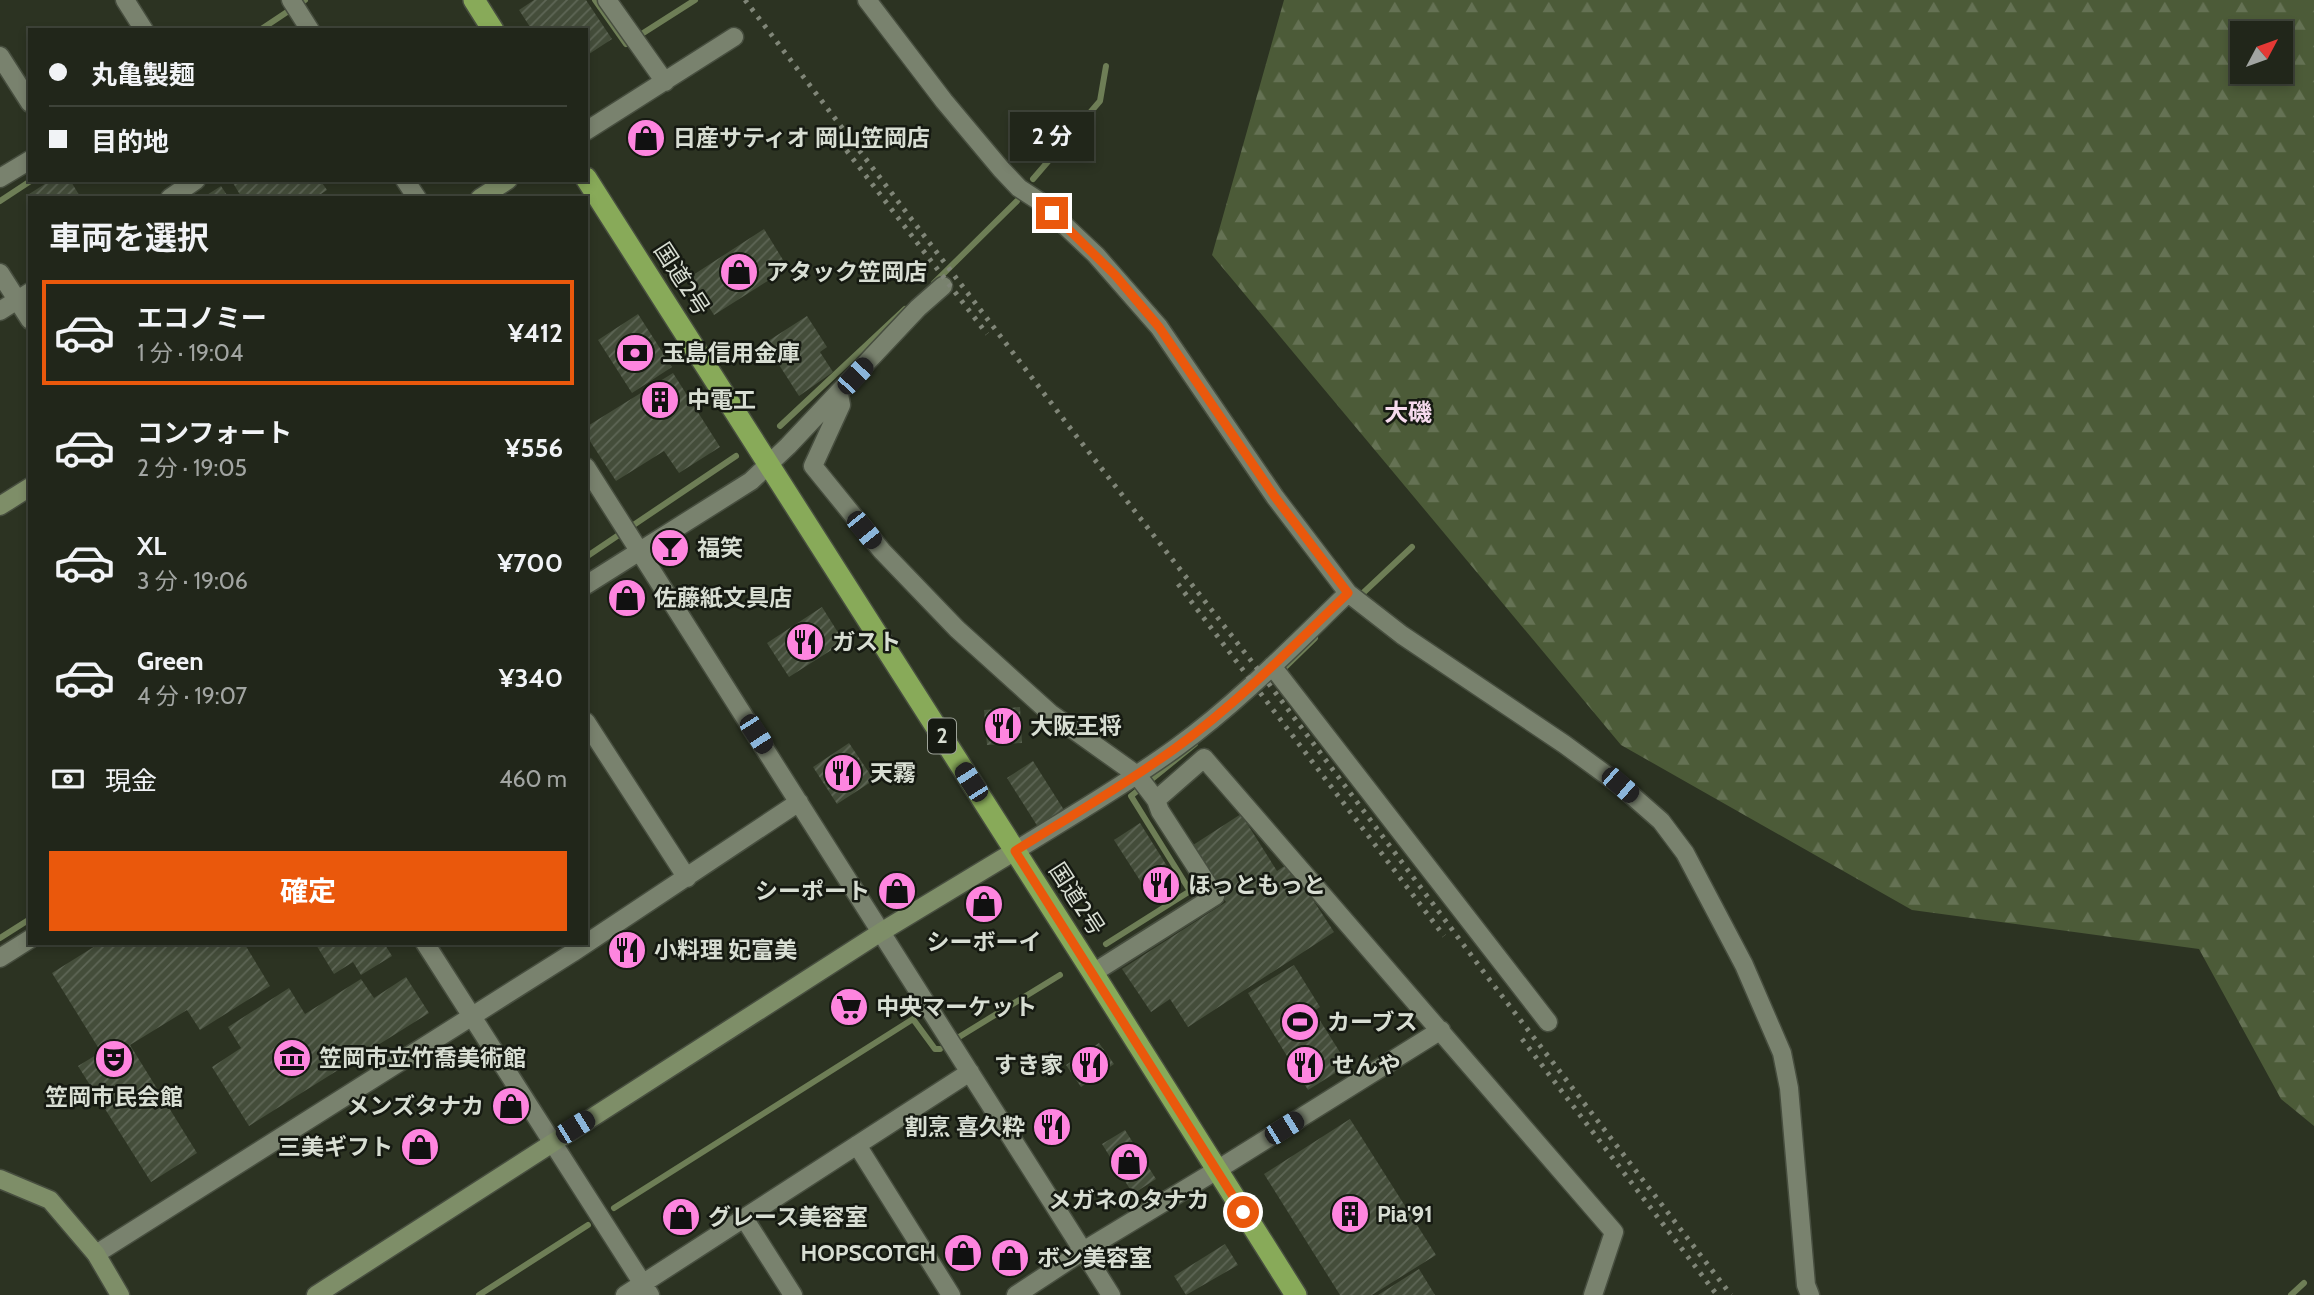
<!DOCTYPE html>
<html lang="ja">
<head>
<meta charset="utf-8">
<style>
  :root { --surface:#21261a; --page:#2d3227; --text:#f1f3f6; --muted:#a2a5a2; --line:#3e4339; --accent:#ea580c }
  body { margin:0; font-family:Cabin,"Noto Sans JP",sans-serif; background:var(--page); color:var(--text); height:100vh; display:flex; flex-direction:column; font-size:26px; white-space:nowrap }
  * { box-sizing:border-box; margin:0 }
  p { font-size:23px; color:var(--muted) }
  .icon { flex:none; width:38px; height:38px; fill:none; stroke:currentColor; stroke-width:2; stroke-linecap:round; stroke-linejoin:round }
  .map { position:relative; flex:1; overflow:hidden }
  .drawer { position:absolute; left:28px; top:196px; width:560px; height:749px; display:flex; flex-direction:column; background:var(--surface); border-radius:0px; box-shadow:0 4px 10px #0003,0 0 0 2px var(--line) }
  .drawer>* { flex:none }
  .hud { position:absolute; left:28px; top:28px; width:560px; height:154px; border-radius:0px; box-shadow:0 4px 10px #0003,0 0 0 2px var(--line); display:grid; align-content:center; height:154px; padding:0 21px; background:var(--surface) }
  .needle { width:46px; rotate:49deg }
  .tools { position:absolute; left:2230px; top:21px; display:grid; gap:14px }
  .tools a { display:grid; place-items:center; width:63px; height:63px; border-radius:0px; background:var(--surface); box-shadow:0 4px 10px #0003,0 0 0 2px var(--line); font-size:35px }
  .end { position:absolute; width:32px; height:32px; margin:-16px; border:9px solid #ea580c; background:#fff; box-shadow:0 0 0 4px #fff }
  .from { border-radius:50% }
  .bubble { position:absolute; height:49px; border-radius:0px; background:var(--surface); box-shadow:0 4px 10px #0003,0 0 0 2px var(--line); font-size:23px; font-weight:700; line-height:49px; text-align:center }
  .car { position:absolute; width:21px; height:42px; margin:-21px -10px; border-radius:9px; box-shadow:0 0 5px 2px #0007; background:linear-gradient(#222 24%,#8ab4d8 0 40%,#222 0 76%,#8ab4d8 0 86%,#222 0) }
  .hud b { display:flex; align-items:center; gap:24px; height:66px; font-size:26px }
  .hud b+b { border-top:2px solid var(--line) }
  .hud i { width:18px; height:18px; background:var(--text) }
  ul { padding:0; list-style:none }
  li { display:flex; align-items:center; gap:21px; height:105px; margin:0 14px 10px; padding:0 7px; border:4px solid transparent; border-radius:0px }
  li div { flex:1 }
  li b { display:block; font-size:26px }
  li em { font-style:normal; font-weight:700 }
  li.selected { border-color:var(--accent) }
  li>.icon { width:63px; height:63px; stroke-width:1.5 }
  h2 { padding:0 21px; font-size:32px; line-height:84px }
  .pay { display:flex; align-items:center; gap:18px; height:77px; padding:0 21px; font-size:26px }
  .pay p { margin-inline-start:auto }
  .cta { display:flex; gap:14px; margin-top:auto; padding:14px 21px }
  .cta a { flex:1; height:80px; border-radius:0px; background:var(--accent); color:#fff; font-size:28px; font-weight:700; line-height:80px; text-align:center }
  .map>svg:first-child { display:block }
</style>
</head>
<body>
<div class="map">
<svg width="2314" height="1295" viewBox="0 0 2314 1295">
  <defs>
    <pattern id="forest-firs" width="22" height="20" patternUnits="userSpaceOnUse" patternTransform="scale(1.75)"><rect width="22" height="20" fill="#4c5b38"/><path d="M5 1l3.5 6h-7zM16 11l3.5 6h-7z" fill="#657254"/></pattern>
    <pattern id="building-hatch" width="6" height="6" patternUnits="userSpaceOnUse" patternTransform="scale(1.75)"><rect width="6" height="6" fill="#444d3a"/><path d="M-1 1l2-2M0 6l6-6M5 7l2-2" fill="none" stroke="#5e6656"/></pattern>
  </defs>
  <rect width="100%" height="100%" fill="#2c3322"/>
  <path fill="url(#forest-firs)" fill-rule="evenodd" d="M1284,0h1030v1126l-33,-27 -82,-150 -287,-39 -291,-165 -409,-490zM2242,33h38v39h-38z"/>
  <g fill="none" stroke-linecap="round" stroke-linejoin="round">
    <path stroke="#6e7e56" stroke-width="6" d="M595,0l31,44 69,-44
      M260,30l45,-30
      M1033,179l67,-78 6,-35
      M0,201l32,-21
      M934,283l83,-82
      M780,426l125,-117
      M586,557l150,-101
      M1363,593l49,-46
      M1279,673l36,-35
      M0,938l30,-19
      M1106,944l84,-53 -59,-95 64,-52
      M959,1037l101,-62
      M614,1208l299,-189 22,30h5
      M479,1295l109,-70
      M2291,1295l13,-12"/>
  </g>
  <path fill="url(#building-hatch)" d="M534,0h52l26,39 -26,17v-26h-54l-13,-20z
    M51,180h19l11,18h-51v3l-4,-5z
    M238,180h82l7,10 -12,8h-73l-9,-15z
    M221,186l8,12h-27z
    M764,229l24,39 -74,47 -24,-38z
    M638,314l34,53 -40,26 -34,-53z
    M807,316l20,31 -7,5 13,20 -34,24 -34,-53z
    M673,373l47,74 -41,26 -15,-22 -48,30 -30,-46v-8z
    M822,607l22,35 -55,35 -22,-34z
    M1020,707l2,36 -35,2 -3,-35z
    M849,743l25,37 -37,24 -24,-37z
    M1033,761l31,49 -26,17 -31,-49z
    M1241,814l36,57 12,-8 45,69 -146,95 -18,-28 -19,13 -29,-43 104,-67 -36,-55z
    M1140,823l27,43 -26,16 -27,-42z
    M1168,868l11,17 -25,16 -11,-17z
    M100,943h144l26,43 -70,44 -13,-20 -57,35 67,108 -46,29 -73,-116 23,-14 -49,-79z
    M315,943h69l8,13 -31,19 -8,-13 -19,12z
    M1294,965l26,42 -6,4 34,54 -40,25 -60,-97z
    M406,977l23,36 -180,113 -37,-59 29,-19 -13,-21 61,-39 16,26 56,-35 13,19z
    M1099,1043l15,21 -33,23 -15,-22z
    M1350,1119l86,136 -64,40h-32l-76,-121z
    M1125,1130l31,49 -23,15 -31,-50z
    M1225,1244l13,21 -52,30 -12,-19z
    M1419,1269l16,26h-57z"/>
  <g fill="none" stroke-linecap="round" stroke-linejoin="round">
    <defs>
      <path id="street" d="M125,0l19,30
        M291,0l19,30
        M607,0l58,82
        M867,0l77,101 57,68 18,19 20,13 57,54 63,72 116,170 73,96 54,42 162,109 56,41 41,36 24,32 59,112 38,88 7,35 17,197 4,10
        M0,56l30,47
        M586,131l148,-94
        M0,178l30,-18
        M405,180l12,18
        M170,198l26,-18
        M0,273l30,47
        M0,311l30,-19
        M839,394l2,11 -28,61 69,85 75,78 93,84 87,62 19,25 4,11 55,85 -122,77
        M586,467l525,828
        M586,585l165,-104 37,-35 130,-138 25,-22
        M1272,666l276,356
        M586,722l101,156
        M1156,800l48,-42 410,474 -21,63
        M1015,851c54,-34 110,-66 162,-104 62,-45 116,-101 171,-154
        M425,943l225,352
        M0,958l30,-19
        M857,1145l94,150
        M744,1218l49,77
        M96,1254l476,-301 227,-151
        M625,1295l345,-223
        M1016,1295l67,-44 134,-81 224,-140"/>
      <path id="secondary" d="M480,198l28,-18
        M0,506l30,-19
        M0,1179l50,21 46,54 24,41
        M316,1295l565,-363 134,-81"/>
      <path id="highway" d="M474,0l19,30
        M586,178l507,795 203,322"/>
    </defs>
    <use href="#street" stroke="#474e3f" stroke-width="21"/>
    <use href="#secondary" stroke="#474e3f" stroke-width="21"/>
    <use href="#highway" stroke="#474e3f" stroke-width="24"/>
    <use href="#street" stroke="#79826e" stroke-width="18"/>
    <use href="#secondary" stroke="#7e8e68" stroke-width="18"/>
    <use href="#highway" stroke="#88aa59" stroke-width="21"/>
    <path stroke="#808678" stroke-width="5" stroke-dasharray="3.5 7" stroke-linecap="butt" d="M745,0l329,433 189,243 226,303 242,316
      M840,142l147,192
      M1178,584l266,352
      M1522,1039l195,256"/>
  </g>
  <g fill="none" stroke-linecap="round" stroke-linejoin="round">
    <path stroke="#ea580c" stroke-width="9" d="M1052,213l63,62 44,52 116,170 73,96c-55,53 -109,109 -171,154 -52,38 -108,70 -162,104l228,361"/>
  </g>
  <defs>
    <symbol id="shop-disc" viewBox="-11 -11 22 22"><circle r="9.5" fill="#fe85df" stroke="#161a12"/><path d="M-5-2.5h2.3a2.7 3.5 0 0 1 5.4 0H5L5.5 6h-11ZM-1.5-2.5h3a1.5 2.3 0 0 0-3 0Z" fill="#111"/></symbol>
    <symbol id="bank-disc" viewBox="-11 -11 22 22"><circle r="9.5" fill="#fe85df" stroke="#161a12"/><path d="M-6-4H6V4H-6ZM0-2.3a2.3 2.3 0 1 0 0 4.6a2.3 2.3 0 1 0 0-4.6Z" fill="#111"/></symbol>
    <symbol id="building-disc" viewBox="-11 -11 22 22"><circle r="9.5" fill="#fe85df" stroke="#161a12"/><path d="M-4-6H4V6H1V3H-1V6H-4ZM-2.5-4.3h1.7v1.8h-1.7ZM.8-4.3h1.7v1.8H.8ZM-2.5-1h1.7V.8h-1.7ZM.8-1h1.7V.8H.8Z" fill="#111"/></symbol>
    <symbol id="bar-disc" viewBox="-11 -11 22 22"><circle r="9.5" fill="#fe85df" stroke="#161a12"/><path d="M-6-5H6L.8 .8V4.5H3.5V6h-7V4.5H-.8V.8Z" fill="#111"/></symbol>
    <symbol id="restaurant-disc" viewBox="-11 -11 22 22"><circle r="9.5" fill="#fe85df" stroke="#161a12"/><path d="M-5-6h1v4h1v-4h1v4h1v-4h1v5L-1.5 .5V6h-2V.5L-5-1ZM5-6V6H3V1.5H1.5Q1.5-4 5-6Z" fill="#111"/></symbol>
    <symbol id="supermarket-disc" viewBox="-11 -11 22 22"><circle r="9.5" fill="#fe85df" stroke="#161a12"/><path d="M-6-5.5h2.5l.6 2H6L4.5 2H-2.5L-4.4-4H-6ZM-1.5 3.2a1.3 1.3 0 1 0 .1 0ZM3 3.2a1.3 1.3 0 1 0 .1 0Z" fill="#111"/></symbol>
    <symbol id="stadium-disc" viewBox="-11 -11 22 22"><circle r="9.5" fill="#fe85df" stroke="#161a12"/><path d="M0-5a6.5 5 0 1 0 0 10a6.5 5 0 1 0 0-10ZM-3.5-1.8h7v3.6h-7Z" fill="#111"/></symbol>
    <symbol id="museum-disc" viewBox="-11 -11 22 22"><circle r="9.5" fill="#fe85df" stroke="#161a12"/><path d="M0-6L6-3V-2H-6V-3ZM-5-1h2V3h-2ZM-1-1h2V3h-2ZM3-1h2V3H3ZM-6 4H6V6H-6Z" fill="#111"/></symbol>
    <symbol id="theatre-disc" viewBox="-11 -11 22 22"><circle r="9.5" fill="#fe85df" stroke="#161a12"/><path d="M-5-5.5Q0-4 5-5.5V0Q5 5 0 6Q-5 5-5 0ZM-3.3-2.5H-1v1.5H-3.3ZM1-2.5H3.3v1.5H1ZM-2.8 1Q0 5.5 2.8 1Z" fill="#111"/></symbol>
  </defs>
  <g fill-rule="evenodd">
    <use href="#shop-disc" x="624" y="116" width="44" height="44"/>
    <use href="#shop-disc" x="717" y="250" width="44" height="44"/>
    <use href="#bank-disc" x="613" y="331" width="44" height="44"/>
    <use href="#building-disc" x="638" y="378" width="44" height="44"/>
    <use href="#bar-disc" x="648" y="526" width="44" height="44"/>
    <use href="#shop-disc" x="605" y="576" width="44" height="44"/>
    <use href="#restaurant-disc" x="783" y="620" width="44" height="44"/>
    <use href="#restaurant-disc" x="981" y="704" width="44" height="44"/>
    <use href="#restaurant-disc" x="821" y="751" width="44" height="44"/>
    <use href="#restaurant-disc" x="1139" y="863" width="44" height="44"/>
    <use href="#shop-disc" x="875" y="869" width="44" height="44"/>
    <use href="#shop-disc" x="962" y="882" width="44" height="44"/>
    <use href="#restaurant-disc" x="605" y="928" width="44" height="44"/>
    <use href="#supermarket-disc" x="827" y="985" width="44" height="44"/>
    <use href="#stadium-disc" x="1278" y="1000" width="44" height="44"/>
    <use href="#museum-disc" x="270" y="1036" width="44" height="44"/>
    <use href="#theatre-disc" x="92" y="1037" width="44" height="44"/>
    <use href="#restaurant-disc" x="1068" y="1043" width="44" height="44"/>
    <use href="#restaurant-disc" x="1283" y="1043" width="44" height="44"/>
    <use href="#shop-disc" x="489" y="1084" width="44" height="44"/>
    <use href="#restaurant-disc" x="1030" y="1105" width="44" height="44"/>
    <use href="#shop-disc" x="398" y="1125" width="44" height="44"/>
    <use href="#shop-disc" x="1107" y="1140" width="44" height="44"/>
    <use href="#building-disc" x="1328" y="1192" width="44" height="44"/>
    <use href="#shop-disc" x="659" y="1195" width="44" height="44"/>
    <use href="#shop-disc" x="941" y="1231" width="44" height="44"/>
    <use href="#shop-disc" x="988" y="1236" width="44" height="44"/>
  </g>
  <g text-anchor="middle" stroke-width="5" stroke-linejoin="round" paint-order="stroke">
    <rect fill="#161a12" stroke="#9ea399" stroke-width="2" x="928" y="718.5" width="28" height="35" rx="5"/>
    <g font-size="21" font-weight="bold" fill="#d8ded3">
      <text x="942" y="743">2</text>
    </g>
    <g font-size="23" font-weight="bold" fill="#d8ded3" stroke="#161a12" text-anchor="start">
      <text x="673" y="146">日産サティオ 岡山笠岡店</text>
      <text x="766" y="280">アタック笠岡店</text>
      <text x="662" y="361">玉島信用金庫</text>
      <text x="687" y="408">中電工</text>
      <text x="697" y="556">福笑</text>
      <text x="654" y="606">佐藤紙文具店</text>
      <text x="832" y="650">ガスト</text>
      <text x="1030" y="734">大阪王将</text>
      <text x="870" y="781">天霧</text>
      <text x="1188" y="893">ほっともっと</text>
      <text x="870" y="899" text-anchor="end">シーポート</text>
      <text x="984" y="950" text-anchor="middle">シーボーイ</text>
      <text x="654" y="958">小料理 妃富美</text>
      <text x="876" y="1015">中央マーケット</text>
      <text x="1327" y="1030">カーブス</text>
      <text x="319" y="1066">笠岡市立竹喬美術館</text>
      <text x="1063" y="1073" text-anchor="end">すき家</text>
      <text x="1332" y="1073">せんや</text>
      <text x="114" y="1105" text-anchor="middle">笠岡市民会館</text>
      <text x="484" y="1114" text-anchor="end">メンズタナカ</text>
      <text x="1025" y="1135" text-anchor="end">割烹 喜久粋</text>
      <text x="393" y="1155" text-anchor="end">三美ギフト</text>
      <text x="1129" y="1208" text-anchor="middle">メガネのタナカ</text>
      <text x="1377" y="1222">Pia'91</text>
      <text x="708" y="1225">グレース美容室</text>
      <text x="936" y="1261" text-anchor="end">HOPSCOTCH</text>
      <text x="1037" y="1266">ボン美容室</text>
    </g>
    <g font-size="23" fill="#d8ded3" stroke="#161a12">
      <text transform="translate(682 279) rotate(57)" y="8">国道2号</text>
      <text transform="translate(1077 899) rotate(57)" y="8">国道2号</text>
    </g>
    <g font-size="24" font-weight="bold" fill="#f6daed" stroke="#161a12">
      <text x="1408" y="421">大磯</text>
    </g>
  </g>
</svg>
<div class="tools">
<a><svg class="needle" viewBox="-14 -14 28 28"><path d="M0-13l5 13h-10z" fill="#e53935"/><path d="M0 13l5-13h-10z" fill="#a2a5a2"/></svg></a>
</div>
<i class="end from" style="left:1243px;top:1212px"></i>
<i class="end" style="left:1052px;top:213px"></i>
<div class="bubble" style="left:1010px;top:112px;width:84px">2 分</div>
<i class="car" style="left:855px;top:376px;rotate:43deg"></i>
<i class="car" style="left:864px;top:530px;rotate:141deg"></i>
<i class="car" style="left:756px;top:734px;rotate:147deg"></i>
<i class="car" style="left:971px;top:782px;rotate:327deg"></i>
<i class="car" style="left:1620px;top:785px;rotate:131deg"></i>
<i class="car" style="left:575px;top:1127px;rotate:58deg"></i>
<i class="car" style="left:1284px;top:1128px;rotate:58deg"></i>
<div class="hud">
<b><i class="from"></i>丸亀製麺</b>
<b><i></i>目的地</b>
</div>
<section class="drawer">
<h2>車両を選択</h2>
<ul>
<li class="selected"><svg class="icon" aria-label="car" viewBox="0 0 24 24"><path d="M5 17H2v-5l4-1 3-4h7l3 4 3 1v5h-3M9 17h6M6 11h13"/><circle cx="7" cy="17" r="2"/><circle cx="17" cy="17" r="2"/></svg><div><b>エコノミー</b><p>1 分 · 19:04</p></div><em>¥412</em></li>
<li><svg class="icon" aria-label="car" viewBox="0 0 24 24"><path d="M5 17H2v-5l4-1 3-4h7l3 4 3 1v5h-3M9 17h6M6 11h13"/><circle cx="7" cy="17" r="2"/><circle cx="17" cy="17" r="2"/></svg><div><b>コンフォート</b><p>2 分 · 19:05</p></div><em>¥556</em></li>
<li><svg class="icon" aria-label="car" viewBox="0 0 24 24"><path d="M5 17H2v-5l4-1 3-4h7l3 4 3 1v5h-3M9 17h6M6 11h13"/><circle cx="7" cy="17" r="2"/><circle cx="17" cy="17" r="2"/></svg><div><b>XL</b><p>3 分 · 19:06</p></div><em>¥700</em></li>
<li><svg class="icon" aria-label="car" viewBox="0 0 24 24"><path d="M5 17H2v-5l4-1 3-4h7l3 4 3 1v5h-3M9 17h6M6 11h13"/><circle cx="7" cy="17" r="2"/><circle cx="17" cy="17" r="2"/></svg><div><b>Green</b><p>4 分 · 19:07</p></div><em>¥340</em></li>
</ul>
<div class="pay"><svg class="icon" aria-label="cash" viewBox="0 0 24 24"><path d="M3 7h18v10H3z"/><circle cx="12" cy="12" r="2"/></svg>現金<p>460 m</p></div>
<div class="cta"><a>確定</a></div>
</section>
</div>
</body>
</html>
